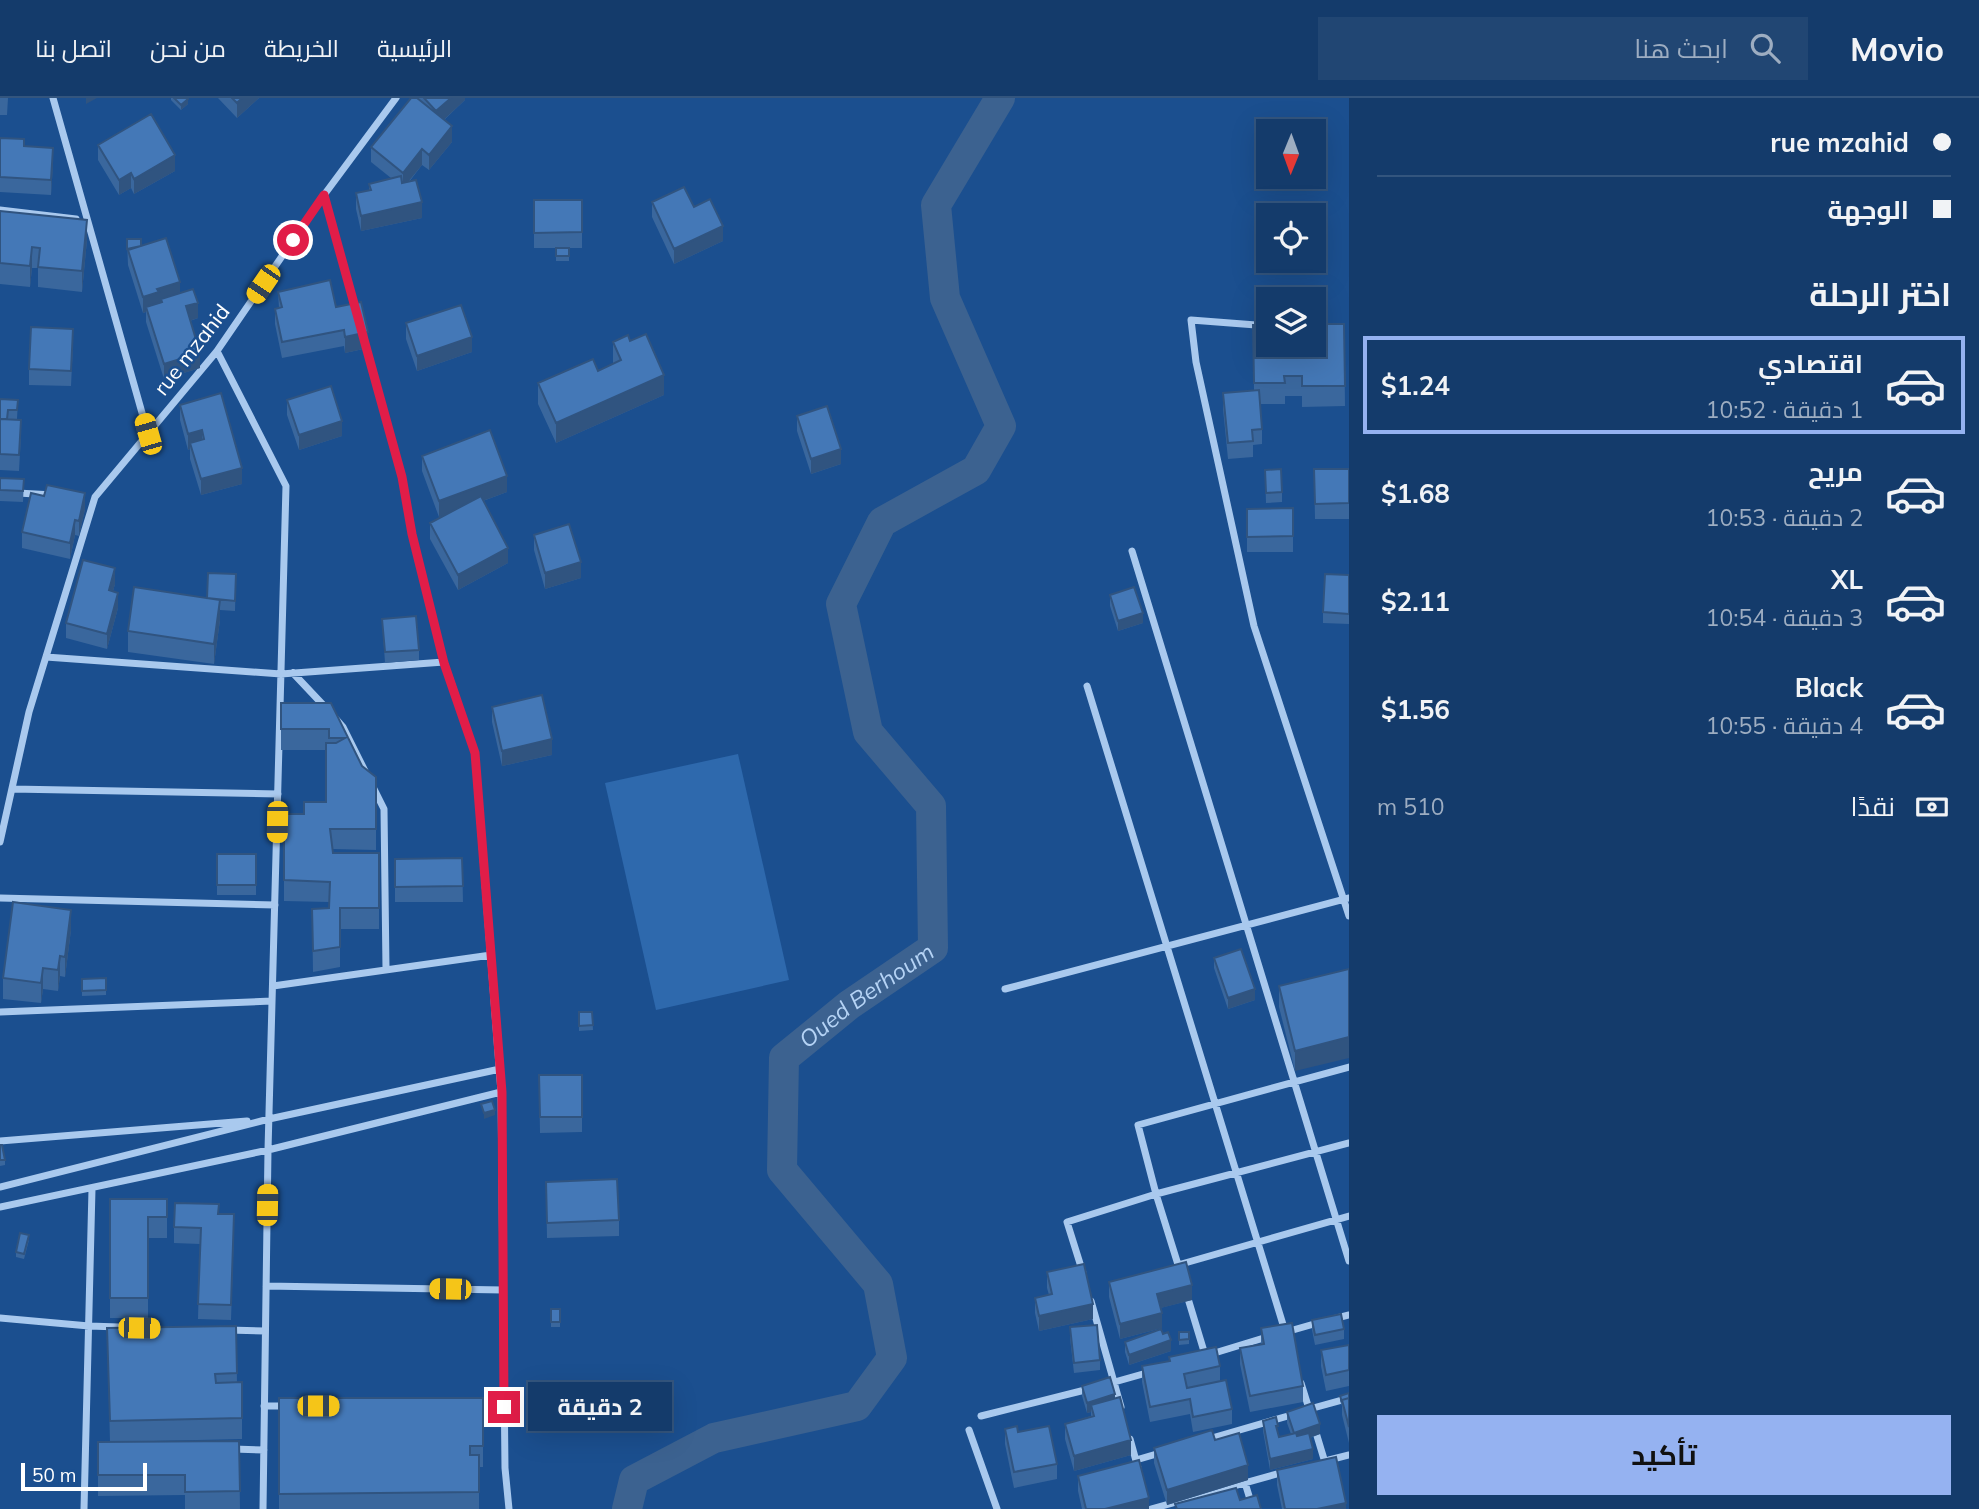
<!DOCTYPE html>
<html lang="ar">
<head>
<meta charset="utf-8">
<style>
  :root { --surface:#143b6b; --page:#214673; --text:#f1f3f6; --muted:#9dadc1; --line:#33557e; --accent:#95b2f1 }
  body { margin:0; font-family:Mulish,Cairo,sans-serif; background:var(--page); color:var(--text); direction:rtl; height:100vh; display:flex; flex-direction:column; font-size:26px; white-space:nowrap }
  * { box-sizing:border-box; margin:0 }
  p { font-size:23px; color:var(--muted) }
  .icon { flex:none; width:38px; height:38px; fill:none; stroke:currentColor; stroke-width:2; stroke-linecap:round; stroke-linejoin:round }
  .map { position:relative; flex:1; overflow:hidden; direction:ltr }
  .drawer { display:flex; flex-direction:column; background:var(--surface); width:630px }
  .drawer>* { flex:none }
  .guide { display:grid; align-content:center; height:154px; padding:0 28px; background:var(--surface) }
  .needle { width:46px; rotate:181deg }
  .controls { position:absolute; left:1256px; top:21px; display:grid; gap:14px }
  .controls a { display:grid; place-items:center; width:70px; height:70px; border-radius:0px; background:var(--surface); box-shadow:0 7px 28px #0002,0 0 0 2px var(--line); font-size:35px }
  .scale { position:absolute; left:21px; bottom:18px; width:126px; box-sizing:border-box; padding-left:7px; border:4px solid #fff; border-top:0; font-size:19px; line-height:24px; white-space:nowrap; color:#fff; -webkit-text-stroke:5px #1b4f8f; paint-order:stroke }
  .end { position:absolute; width:32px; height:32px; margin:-16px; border:9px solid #e11d48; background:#fff; box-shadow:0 0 0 4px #fff }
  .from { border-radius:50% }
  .bubble { position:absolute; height:49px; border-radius:0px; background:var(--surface); box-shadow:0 7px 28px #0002,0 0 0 2px var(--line); font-size:23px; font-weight:700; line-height:49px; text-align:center; direction:rtl }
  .car { position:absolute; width:21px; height:42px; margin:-21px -10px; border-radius:9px; box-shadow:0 0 5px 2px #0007; background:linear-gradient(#f5c518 24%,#345 0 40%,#f5c518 0 76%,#345 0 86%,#f5c518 0) }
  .guide b { display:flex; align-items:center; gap:24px; height:66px; font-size:26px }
  .guide b+b { border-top:2px solid var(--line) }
  .guide i { width:18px; height:18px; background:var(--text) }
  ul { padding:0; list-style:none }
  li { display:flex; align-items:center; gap:21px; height:98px; margin:0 14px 10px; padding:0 14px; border:4px solid transparent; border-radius:0px }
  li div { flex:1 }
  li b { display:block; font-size:26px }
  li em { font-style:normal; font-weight:700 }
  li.selected { border-color:var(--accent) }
  li>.icon { width:63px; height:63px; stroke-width:1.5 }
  h2 { padding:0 28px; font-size:32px; line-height:84px }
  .pay { display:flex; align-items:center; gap:18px; height:77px; padding:0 28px; font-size:26px }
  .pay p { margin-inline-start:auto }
  .cta { display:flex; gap:14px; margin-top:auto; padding:14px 28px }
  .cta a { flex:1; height:80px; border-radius:0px; background:var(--accent); color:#111; font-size:28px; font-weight:700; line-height:80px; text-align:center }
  header { display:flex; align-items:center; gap:42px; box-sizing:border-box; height:98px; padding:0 35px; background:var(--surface); border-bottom:2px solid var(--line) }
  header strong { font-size:33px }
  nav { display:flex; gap:38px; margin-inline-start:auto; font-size:24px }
  .search { width:490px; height:63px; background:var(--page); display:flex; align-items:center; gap:18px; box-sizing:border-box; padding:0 24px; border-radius:0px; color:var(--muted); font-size:26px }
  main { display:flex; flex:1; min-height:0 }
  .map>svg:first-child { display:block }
</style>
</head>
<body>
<header>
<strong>Movio</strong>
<div class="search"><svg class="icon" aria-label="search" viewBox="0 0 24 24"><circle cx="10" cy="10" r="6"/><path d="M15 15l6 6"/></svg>ابحث هنا</div>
<nav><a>الرئيسية</a><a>الخريطة</a><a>من نحن</a><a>اتصل بنا</a></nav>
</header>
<main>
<section class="drawer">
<div class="guide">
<b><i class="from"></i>rue mzahid</b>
<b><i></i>الوجهة</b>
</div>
<h2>اختر الرحلة</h2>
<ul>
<li class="selected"><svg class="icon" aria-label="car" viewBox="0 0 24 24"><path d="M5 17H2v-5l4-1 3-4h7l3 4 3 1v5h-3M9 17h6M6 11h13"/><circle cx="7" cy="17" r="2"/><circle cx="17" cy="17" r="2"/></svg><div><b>اقتصادي</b><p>1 دقيقة · 10:52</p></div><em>$1.24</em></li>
<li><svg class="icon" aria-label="car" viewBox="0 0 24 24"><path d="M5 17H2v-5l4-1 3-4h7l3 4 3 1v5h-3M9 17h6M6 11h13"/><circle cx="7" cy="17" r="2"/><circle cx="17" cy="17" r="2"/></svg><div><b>مريح</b><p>2 دقيقة · 10:53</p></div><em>$1.68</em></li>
<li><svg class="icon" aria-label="car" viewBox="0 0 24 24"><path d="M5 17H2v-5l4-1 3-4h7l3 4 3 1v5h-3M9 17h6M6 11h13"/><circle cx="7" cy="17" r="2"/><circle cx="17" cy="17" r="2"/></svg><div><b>XL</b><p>3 دقيقة · 10:54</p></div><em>$2.11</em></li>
<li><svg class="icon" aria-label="car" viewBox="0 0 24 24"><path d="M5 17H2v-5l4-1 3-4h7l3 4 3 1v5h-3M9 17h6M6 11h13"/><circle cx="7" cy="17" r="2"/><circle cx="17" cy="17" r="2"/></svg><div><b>Black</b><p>4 دقيقة · 10:55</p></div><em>$1.56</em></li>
</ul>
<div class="pay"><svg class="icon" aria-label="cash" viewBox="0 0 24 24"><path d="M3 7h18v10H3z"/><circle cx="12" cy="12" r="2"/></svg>نقدًا<p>510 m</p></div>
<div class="cta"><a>تأكيد</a></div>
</section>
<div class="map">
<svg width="1349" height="1411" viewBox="0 0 1349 1411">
  <rect width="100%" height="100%" fill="#1b4f8f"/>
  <path fill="#2e69ad" d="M738,656l51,226 -133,30 -51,-227z"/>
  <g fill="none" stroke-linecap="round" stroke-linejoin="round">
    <path stroke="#3c6290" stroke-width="30" id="s1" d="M627,1411l7,-29 80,-42 143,-32 35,-48 -14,-74 -96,-114 2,-112 65,-53 84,-57 -2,-142 -63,-74 -27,-128 41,-82 94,-52 25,-44 -56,-128 -9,-93 64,-107"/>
    <path stroke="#a9c9ee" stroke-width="7" d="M53,0l95,336
      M324,97l32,116
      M0,112l76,9
      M1269,228l-78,-6 5,42 58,264 95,290
      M364,242l38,137 10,57 32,128 31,91 26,339 4,376 4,41
      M217,253l69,135 -18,664 -5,359
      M0,394l53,3
      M1132,453l217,710
      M46,559l235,17 163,-12
      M293,575l33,35
      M1087,588l198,645
      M336,621l7,8 41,82 2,160
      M12,691l266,5
      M0,744l29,-130 66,-215 122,-146 107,-156 72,-97
      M0,800l275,7
      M273,888l218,-31
      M1005,891l344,-91
      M0,914l272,-11
      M0,1043l247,-20
      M0,1089l269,-68 231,-50
      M0,1109l268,-57 233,-58
      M1178,1167l171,-49
      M1180,1173l-24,-77 -18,-69 211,-58
      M1083,1175l-16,-51 89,-28 193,-51
      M266,1188l237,4
      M1186,1194l20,66
      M1091,1203l30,106
      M0,1220l89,8 60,2
      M1333,1221l16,-4
      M228,1232l37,1
      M1286,1234l35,-10
      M1208,1257l59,-18
      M1111,1285l39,-11
      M1301,1285l9,29
      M264,1308h22
      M473,1309h31
      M1306,1312l43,-12
      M981,1318l108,-27
      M1314,1328l13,43
      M969,1332l28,79
      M1130,1341l8,29
      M1205,1342l90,-26
      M233,1351l31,1
      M1136,1362l24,-7
      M1329,1362l20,-5
      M1242,1375l11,36
      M84,1411l8,-320
      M1151,1411l133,-37"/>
  </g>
  <path fill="#3a679d" d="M0,0h8l-1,17h-7z
    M171,0h16l1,6 -7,6 -10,-10z
    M218,0h41l-22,20z
    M411,0h54v2l-21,20 8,22 -23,28 -7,-5 -13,17 13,36 -61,13 -5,-22v-16l13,-3v-6l22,-6 -20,-16v-15z
    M0,40l24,8 29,18 -2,31 -51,-3z
    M98,47l77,26 -41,23 -3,-6 -12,7 -21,-35z
    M534,102h48v48h-48z
    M652,104l42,5 29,34 -49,23 -22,-47z
    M0,113l87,29 -5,52 -44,-5v-19h-6l-2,19 -30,-3z
    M127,141l14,7 39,47 18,25 -8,3 10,47 -36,11 -18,-57v-10l-3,1 -15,-48z
    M556,150h13v13h-13z
    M278,194l58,15 32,41 -23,5 -1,-7 -62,12 -7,-34v-15l4,-1z
    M406,225l66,29 -55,19 -11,-32z
    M1344,226l1,82 -43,1v-11h-17v8h-25l2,25v15l-9,1v12l-25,2 -5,-50v-16l31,-3 -1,-65z
    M630,243l34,54 -108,48 -18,-39v-21l60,-12 15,-7v-22z
    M73,246l-2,42 -42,-1v-16z
    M221,295l21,91 -41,11 -11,-36v-10l-2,1 -8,-30v-15z
    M0,301l18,1 -1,19 4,16 -2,36 -19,-1z
    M287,302l55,36 -43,14 -12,-35z
    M797,318l44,48 -30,10 -14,-43z
    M422,358l85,36 -24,9 25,62 -50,27 -28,-51v-16l18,-9 -9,3 -17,-46z
    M1314,371h35v50h-34z
    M1265,372l17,22v10l-16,1z
    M0,380l24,1 -1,23 -23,-1z
    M1293,410v44h-46v-43z
    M85,411l-6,27 -4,-1 -5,24 -48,-11v-16z
    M534,437l47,43 -36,11 -11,-39z
    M236,476l-1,37 -15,-1v10l-6,44 -86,-12v-21l79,-33z
    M1349,477v49l-26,-1v-11z
    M115,486l-2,7 5,17 -11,41 -41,-11v-15z
    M1110,497l33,28 -25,8 -8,-25z
    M382,521l37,31v10l-34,3z
    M281,605h50l31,63 14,11v73l-44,-1 1,4h46v76h-39v38l-27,5 -1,-63 17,-1v-6l-45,-1v-87h20l22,-12v-52h-45z
    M492,609l60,48 -50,11 -10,-44z
    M217,756h39v41h-39z
    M462,760l1,44h-68v-43z
    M71,832l-6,47 -5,-1 -2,15 -15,-2 -2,14 -38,-4v-21z
    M1214,860l41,42 -27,9 -14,-41z
    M1349,871l-54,102 -16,-64v-21z
    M82,881l24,11v5l-24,1z
    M579,914h13l1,18 -14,1z
    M539,977h43v57l-42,1z
    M0,1047l5,15v5l-5,1z
    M546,1084l73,38v16l-72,2z
    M110,1101h57v39h-19v80h-38z
    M219,1116l15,16 -3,90 -33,-1 2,-75 -26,-1v-16z
    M29,1142l-5,19 -8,-2v-5z
    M1047,1174l46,47 -54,12 -4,-18v-15l14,-3 -2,-7z
    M1109,1184l83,18 -32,8 2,20 -42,11 -11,-42z
    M551,1211h9v18h-9z
    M1312,1222l32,9v10l-29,6 -3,-15z
    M236,1228l1,57 5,-1v57l-132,3 -3,-114z
    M1070,1229l30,33v10l-26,3 -4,-35z
    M1261,1230l42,58v16l-53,10 -10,-48v-16l21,-3z
    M1179,1234h10v12l-10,1z
    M1125,1244l46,9 -42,14 -4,-13z
    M1349,1247v41l-23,5 -5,-25v-16z
    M1169,1259l51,9v15l12,28v15l-39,8 -3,-18 -40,8 -8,-40v-16l27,-5z
    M1082,1288l33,13 16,56 -57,16 -9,-32v-15l26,-8v-4l-4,1 -5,-17z
    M1349,1295v50l-7,-28v-9l-2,-5v-5z
    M279,1300h204v69h-4v42h-200z
    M1287,1314l33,22 -10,4 3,21 -43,11 -7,-39v-10l15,14 1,2 12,-3 -4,-11z
    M1005,1331l13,3 39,32v15l-43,9 -9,-44z
    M1215,1342l33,40 -81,25 -13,-42v-15z
    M239,1343l1,68h-55v-14l-87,1v-54z
    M1277,1372l69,39h-64l-5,-24z
    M1078,1378l71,33h-67l-4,-18z"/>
  <path fill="#305480" d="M86,0h11l-11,6z
    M242,0h17l-22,20v-15z
    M451,0h14v2l-29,27v-16z
    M188,1v5l-7,6v-5z
    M452,28v16l-23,28v-15z
    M53,50v16l-2,31v-15z
    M422,51v16l-19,23v-15z
    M175,57v16l-41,23v-15z
    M131,75v15l-12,7v-15z
    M422,104v16l-61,13v-15z
    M87,122v20l-5,52v-21z
    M723,128v15l-49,23v-15z
    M32,149v21l-2,19v-21z
    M180,184v15l-19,2v4l-15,4v5l-3,1v-16l14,-8z
    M198,205v15l-12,4v-16z
    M368,234v16l-23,5v-16z
    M472,239v15l-55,19v-15z
    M200,255v15l-36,11v-15z
    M664,277v20l-108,48v-20z
    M342,323v15l-43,14v-15z
    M202,332v16l-12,-3v6l-2,1v-16z
    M841,351v15l-30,10v-15z
    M242,370v16l-41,11v-16z
    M507,378v16l-68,25v-16z
    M85,395v16l-6,27v-15z
    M75,422v15l-5,24v-16z
    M508,450v15l-50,27v-15z
    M581,464v16l-36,11v-16z
    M115,470v16l-6,22v-16z
    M118,495v15l-11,41v-15z
    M220,502v20l-6,44v-20z
    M1143,515v10l-25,8v-10z
    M552,641v16l-50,11v-15z
    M71,812v20l-6,47v-20z
    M60,858v20l-2,15v-21z
    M43,870v21l-2,14v-20z
    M1255,891v11l-27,9v-11z
    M1349,939v21l-54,13v-20z
    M495,1012v5l-11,4v-6z
    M1192,1187v15l-35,9v-15z
    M1093,1206v15l-54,12v-15z
    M1162,1215v15l-42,11v-15z
    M1171,1242v11l-42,14v-10z
    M1115,1296v11h-24v7l-4,1v-10z
    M1320,1326v10l-26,9v-10z
    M1131,1342v15l-57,16v-15z
    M1313,1351v10l-43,11v-11z
    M1248,1367v15l-81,25v-15z
    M1149,1400v11h-44z
    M1346,1405v6h-29z"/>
  <path fill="#4478b7" stroke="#305480" stroke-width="2" d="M174,0h13l1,1 -7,6z
    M232,0h10l-5,5z
    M411,0h6l35,28 -23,29 -7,-6 -19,24 -32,-26z
    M424,0h27l-15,13z
    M151,16l24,41 -41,24 -3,-6 -12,7 -21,-35z
    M0,40l24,1v7l29,2 -2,32 -51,-3z
    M401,78l1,7 14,-3 6,22 -61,14 -5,-23 15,-3 -2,-6z
    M684,89l10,20 16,-8 13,27 -49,23 -22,-47z
    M534,102h48v32l-48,1z
    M0,113l87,9 -5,51 -44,-4 2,-19 -8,-1 -2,19 -30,-3z
    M166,140l14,44 -23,7 2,3 -16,5 -15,-47z
    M127,141h14v7l-14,3z
    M556,150h13v8h-13z
    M330,182l6,27 25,-5 7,30 -23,5 -1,-7 -62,12 -7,-33 7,-2 -4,-15z
    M193,191l5,14 -12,3 14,47 -36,11 -18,-57 16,-5 -1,-3z
    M461,207l11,32 -55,19 -11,-33z
    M1314,226h30l1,62h-43v-10h-18l1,7h-31l-1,-58h16v20h45z
    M31,229l42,2 -2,42 -42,-2z
    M646,236l18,41 -108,48 -18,-40 55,-24 5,12 23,-11 -8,-18 15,-7 2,6z
    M331,288l11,35 -43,14 -12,-35z
    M1259,292l3,39 -10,1 1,11 -25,2 -5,-50z
    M221,295l21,75 -41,11 -11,-36 14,-4 -2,-9 -14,4 -8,-29z
    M0,301l18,1 -1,10h-9l-1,9h-7z
    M827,308l14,43 -30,10 -14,-43z
    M0,321l21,1 -2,35 -19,-1z
    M490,332l17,46 -68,25 -17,-45z
    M1281,371l1,23 -16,1 -1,-23z
    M1314,371h35v34l-34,1z
    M0,380l24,1 -1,12 -23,-1z
    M47,387l38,8 -6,28 -4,-1 -5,23 -48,-11 9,-39 13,3z
    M481,398l27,52 -50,27 -28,-52z
    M1293,410v28l-46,1v-28z
    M569,426l12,38 -36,11 -11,-38z
    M83,462l32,8 -6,22 9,3 -11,41 -41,-11z
    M208,475l28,1 -1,27 -28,-3z
    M1325,476l24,1v39l-26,-2z
    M134,489l86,13 -6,44 -86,-13z
    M1134,489l9,26 -25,8 -8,-26z
    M416,518l3,34 -34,2 -3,-33z
    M542,597l10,44 -50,12 -10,-44z
    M281,605h50l31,63 14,11v52h-46l3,24h46v55h-39v39l-27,4 -1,-42 17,-1 1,-26 -46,-2v-66h20v-12h22v-59h10l9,-5h-16v-9h-48z
    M217,756h39v31h-39z
    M462,760l1,28 -68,1v-28z
    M13,804l58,8 -6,47 -5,-1 -2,14 -15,-2 -2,15 -38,-5z
    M1241,851l14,40 -27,9 -14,-40z
    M1349,871v68l-54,14 -16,-65z
    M106,880v12l-24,1v-12z
    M579,914h13l1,13 -14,1z
    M539,977h43v42h-42z
    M492,1003l3,9 -11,3 -3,-9z
    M0,1047h2l3,15h-5z
    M617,1081l2,41 -72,3 -1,-41z
    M110,1101h57v18h-19v81h-38z
    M175,1105l44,1 -1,10h16l-3,91 -33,-1 3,-76 -27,-1z
    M20,1135l9,2 -5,19 -8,-2z
    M1186,1164l6,23 -35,9 5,19 -42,11 -11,-42z
    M1084,1166l9,40 -54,12 -4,-18 17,-4 -5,-22z
    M551,1211h9v13h-9z
    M1341,1216l3,15 -29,6 -3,-15z
    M1292,1225l11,63 -53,10 -10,-48 24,-4 -3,-16z
    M1097,1227l3,35 -26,3 -4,-36z
    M236,1228l1,47 -22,1 1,9 26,-1v36l-132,3 -3,-93z
    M1161,1231l2,5 5,-2 3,8 -42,15 -4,-13z
    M1179,1234h10v7l-10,1z
    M1349,1247v25l-23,5 -5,-25z
    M1216,1249l4,19 -36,8 3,14 39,-8 6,29 -39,8 -3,-18 -40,8 -8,-41 28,-5 -1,-4z
    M1110,1279l5,17 -28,9 -5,-17z
    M1349,1295v5l-7,2v2l-2,-6z
    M1120,1299l11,43 -57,16 -9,-32 29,-8 -3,-11z
    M279,1300h204v48h-13v9h9v37l-200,2z
    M1349,1300v29l-7,-27z
    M1313,1305l7,21 -26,9 -7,-21z
    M1276,1319l2,9h-2l3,11 17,-4 1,3 12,-3 4,16 -43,10 -7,-38z
    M1017,1328l1,6 31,-6 8,38 -43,8 -9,-43z
    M1212,1332l3,10 24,-7 9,32 -81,25 -13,-42z
    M239,1343l1,50 -55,1v-17h-87v-33z
    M1336,1359l10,46 -29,6h-32l-8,-39z
    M1139,1362l10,38 -44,11h-19l-8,-33z
    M1236,1390l4,12 17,-5 4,14h-84l-2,-5z"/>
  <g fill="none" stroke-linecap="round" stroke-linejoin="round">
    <path stroke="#e11d48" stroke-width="9" d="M293,142l31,-45 78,282 10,57 32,129 31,90 27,339 2,315"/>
  </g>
  <g text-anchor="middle" stroke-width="5" stroke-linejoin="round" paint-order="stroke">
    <g font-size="21" fill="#fff" stroke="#1b4f8f">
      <text transform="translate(192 252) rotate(-52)" y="7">rue mzahid</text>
    </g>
    <g font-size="23" font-style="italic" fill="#b5d3f5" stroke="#1b4f8f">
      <text dy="8" stroke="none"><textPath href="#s1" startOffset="766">Oued Berhoum</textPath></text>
    </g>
  </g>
</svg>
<div class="controls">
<a><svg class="needle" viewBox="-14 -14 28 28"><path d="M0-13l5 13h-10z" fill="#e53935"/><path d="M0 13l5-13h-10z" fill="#9dadc1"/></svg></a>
<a><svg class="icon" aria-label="locate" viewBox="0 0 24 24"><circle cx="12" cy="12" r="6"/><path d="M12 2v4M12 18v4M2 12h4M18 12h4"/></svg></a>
<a><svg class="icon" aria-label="layers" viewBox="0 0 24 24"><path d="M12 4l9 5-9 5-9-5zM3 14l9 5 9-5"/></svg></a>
</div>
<div class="scale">50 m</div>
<i class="end from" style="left:293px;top:142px"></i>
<i class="end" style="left:504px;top:1309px"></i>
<div class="bubble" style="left:528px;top:1284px;width:144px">2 دقيقة</div>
<i class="car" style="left:263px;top:186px;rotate:214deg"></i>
<i class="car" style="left:148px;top:336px;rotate:344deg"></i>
<i class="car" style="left:277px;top:724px;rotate:181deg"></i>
<i class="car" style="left:267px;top:1107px;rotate:1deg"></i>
<i class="car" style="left:450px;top:1191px;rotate:271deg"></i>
<i class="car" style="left:139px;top:1230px;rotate:91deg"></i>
<i class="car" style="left:318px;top:1308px;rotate:90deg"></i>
</div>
</main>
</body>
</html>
